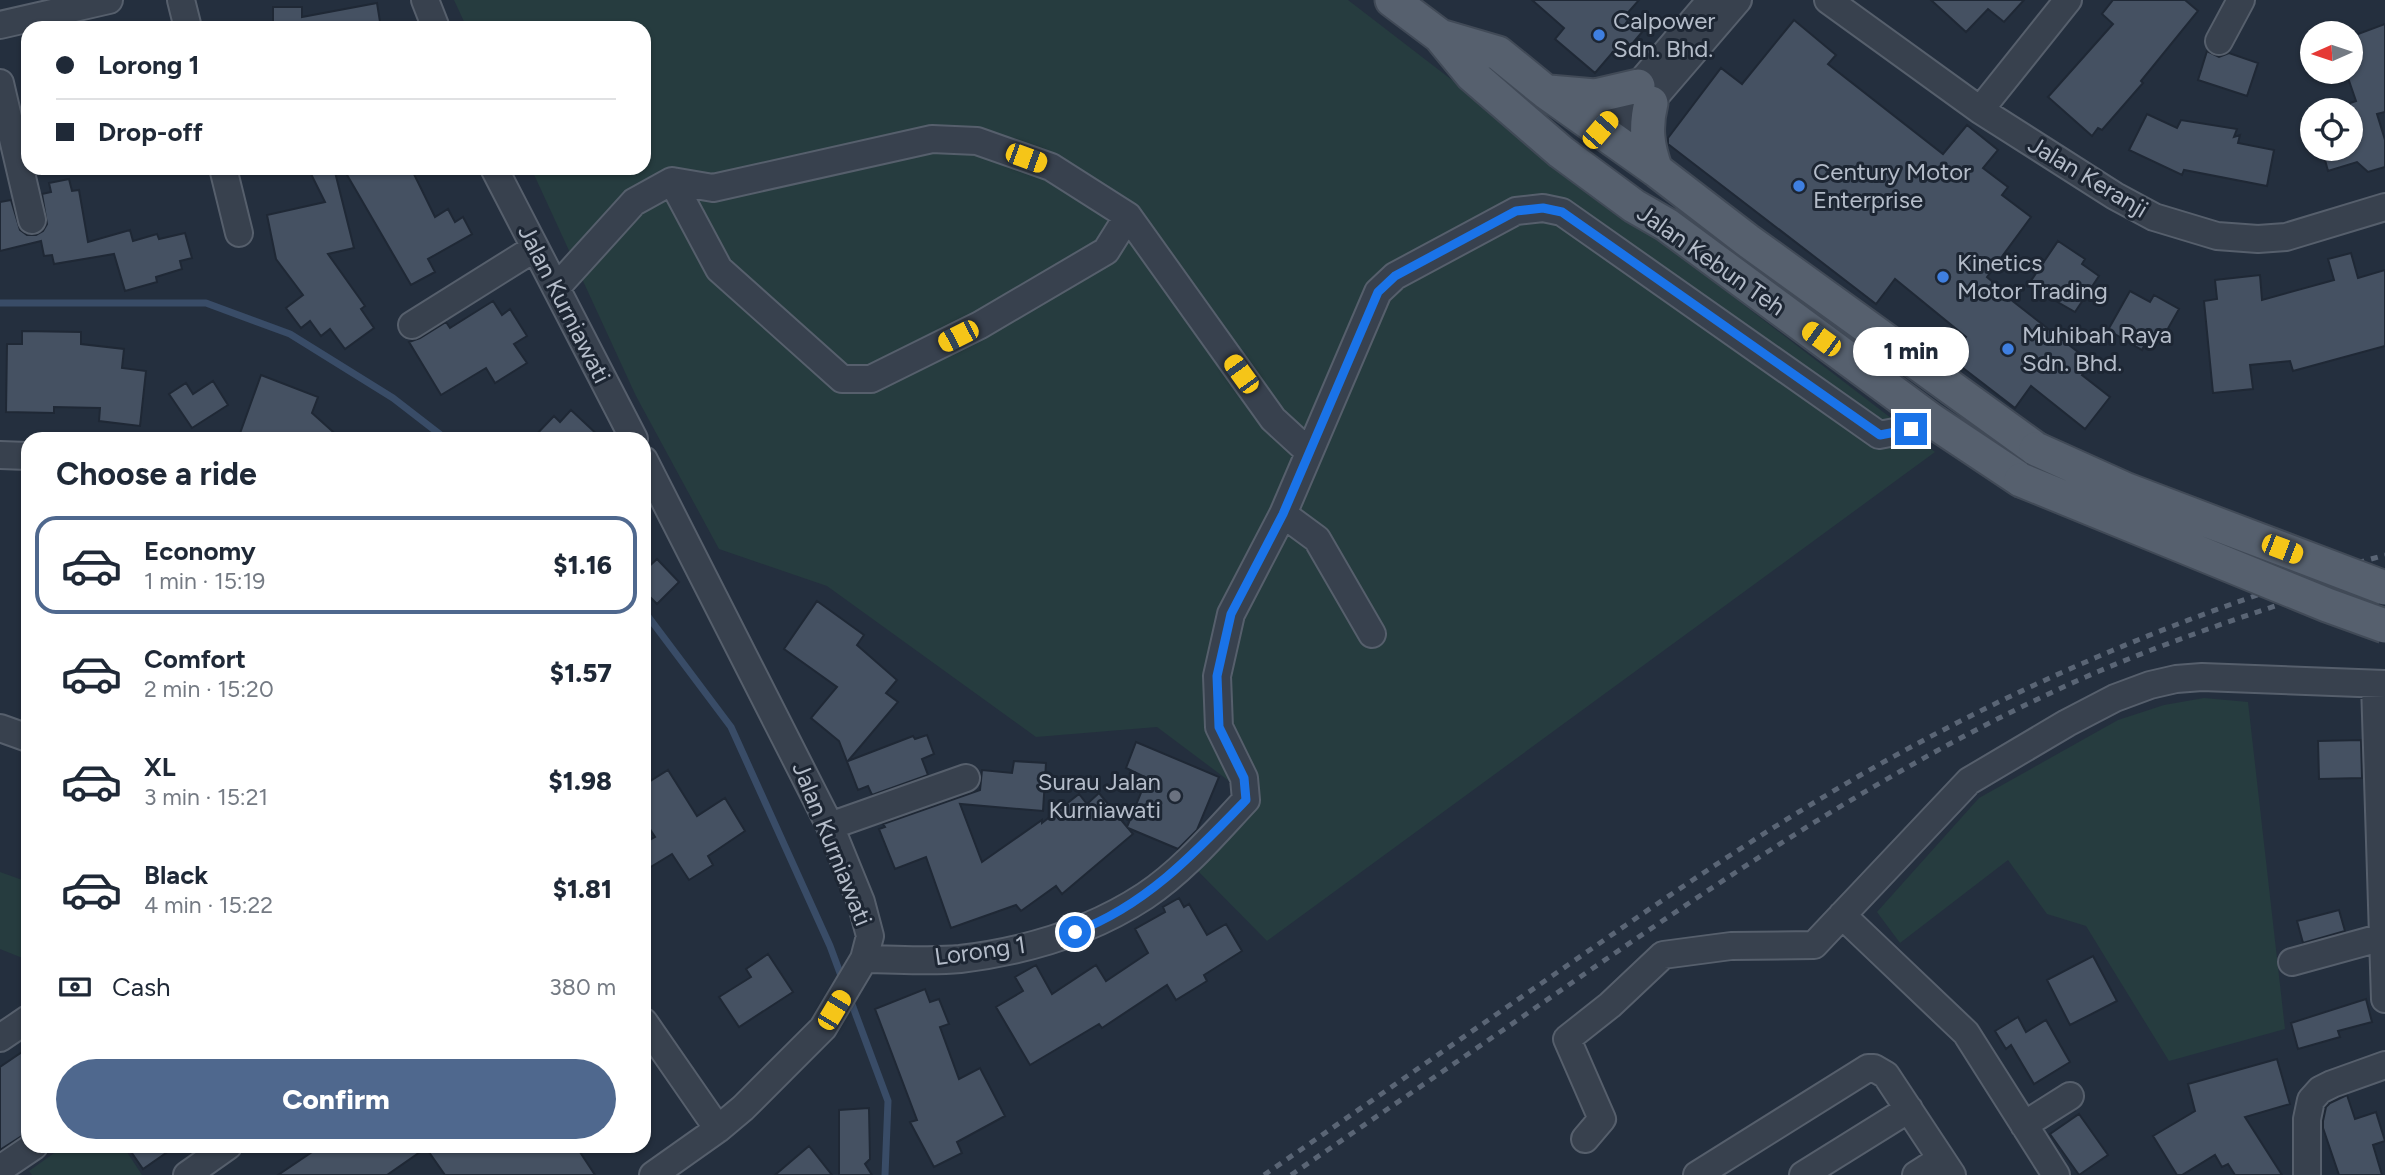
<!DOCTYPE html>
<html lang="en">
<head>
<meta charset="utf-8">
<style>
  :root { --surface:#fff; --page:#f6f6f7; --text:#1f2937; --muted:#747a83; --line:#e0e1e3; --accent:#4f688e }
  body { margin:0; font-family:Figtree,sans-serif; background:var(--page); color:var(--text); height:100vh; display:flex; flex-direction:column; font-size:26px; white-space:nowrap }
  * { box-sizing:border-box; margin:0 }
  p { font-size:23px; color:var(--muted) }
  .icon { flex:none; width:38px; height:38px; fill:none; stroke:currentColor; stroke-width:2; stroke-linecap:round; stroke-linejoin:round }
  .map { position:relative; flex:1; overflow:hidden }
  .panel { position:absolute; left:21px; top:432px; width:630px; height:721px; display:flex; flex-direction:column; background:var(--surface); border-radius:21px; box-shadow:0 2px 5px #0004 }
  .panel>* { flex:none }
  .banner { position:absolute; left:21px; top:21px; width:630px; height:154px; border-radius:21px; box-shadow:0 2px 5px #0004; display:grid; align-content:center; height:154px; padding:0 35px; background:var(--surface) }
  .needle { width:46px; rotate:267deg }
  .tools { position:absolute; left:2300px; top:21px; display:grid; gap:14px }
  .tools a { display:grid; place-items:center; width:63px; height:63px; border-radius:50%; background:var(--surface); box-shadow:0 2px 5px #0004; font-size:35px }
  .end { position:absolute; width:32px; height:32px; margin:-16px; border:9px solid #1a73e8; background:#fff; box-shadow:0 0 0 4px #fff }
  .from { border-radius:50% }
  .bubble { position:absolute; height:49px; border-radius:24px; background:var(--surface); box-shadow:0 2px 5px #0004; font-size:23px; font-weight:800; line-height:49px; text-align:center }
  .car { position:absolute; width:21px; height:42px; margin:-21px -10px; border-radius:9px; box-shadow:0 0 5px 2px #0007; background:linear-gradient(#f5c518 24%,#345 0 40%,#f5c518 0 76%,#345 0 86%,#f5c518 0) }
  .banner b { display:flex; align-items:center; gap:24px; height:66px; font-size:26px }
  .banner b+b { border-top:2px solid var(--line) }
  .banner i { width:18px; height:18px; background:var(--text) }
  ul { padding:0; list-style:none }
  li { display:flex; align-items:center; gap:21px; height:98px; margin:0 14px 10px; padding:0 21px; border:4px solid transparent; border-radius:21px }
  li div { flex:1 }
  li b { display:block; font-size:26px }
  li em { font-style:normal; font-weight:800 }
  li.on { border-color:var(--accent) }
  li>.icon { width:63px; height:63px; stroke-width:1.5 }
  h2 { padding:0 35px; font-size:32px; line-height:84px }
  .pay { display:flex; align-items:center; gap:18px; height:77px; padding:0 35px; font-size:26px }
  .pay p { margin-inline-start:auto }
  .action { display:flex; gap:14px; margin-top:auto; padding:14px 35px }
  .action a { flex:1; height:80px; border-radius:42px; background:var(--accent); color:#fff; font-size:28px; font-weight:800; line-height:80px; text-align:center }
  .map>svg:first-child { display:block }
</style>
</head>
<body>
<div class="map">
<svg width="2385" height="1175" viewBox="0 0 2385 1175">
  <rect width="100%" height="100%" fill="#242f3e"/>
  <path fill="#263c3f" d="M454,0h894l587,452 -668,489 -74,-75 64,-64 -100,-75 -121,10 -209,-151 -108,-37 -83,-153 -105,-228h113v-140h-177z
    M2204,698l44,4 37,327 -116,32 -83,-135 -39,-12 -39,-54 -108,83 -23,-31 102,-114 139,-78 46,-15z
    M0,872l28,10v70l-3,7 -25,-10z
    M64,1146h59l19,29h-110l-3,-4z"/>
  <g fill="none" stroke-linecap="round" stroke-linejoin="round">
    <path stroke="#394c67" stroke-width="7" d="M0,303h206l84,31 103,64 53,41
      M644,611l87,116 99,219 13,35
      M850,999l38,102 -3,74"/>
  </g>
  <path fill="#455162" stroke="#1f2835" stroke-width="2" d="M1532,0h107l-14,16 18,15 -23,27 -7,-6 -18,21 -40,-34 9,-11z
    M1931,0h93l-20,22 -16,-13 -22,23z
    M2113,0h72l13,11 -57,70 2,2 -41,47 -4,-2 -6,8 -44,-39 65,-73 -11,-10z
    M377,3l4,25h-108v-21h29v10z
    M1794,20l42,35 -8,9 115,90 24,-29 31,25 -15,18 25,19 -6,8 29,22 -44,60 7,6 -2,2 100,78 -10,12 28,22 -25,32 -54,-43 -16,22 -65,-50 16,-21 -71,-58 -19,25 -208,-160v-6l53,-70 21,16z
    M2385,24v88l-8,2 8,26v27l-17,5 -11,-10 -29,9 -6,-22h28l3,-17 -3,-1v-28l6,-2 -10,-29h4v-35z
    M2207,51l12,6 10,-4 29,10 -11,33 -49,-16z
    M2147,114l30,14 4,-8 56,9 -3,8 6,-2 -2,8 36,7 -7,36 -83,-16 -2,5 -53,-25z
    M308,168h26l20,80 -26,6 37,52 -4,3 13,19 -29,21 -15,-20 -9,7 -11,-15 -9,7 -15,-20 17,-13 -27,-36 -9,-44 58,-13z
    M343,168h68l24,49 13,-8 7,13 8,-5 9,17 -44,25 7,13 -24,13z
    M69,179l3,12 7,-1 9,52 42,-12 3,11 24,-7 2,5 26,-6 7,25 -12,3 2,8 -26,8 1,5 -32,9 -11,-37 -60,10 -2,-9 -8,1 -3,-15 -41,10v-49l11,-2 9,30 7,5h9l7,-4 4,-7 -5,-30 9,-2 -2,-9z
    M2058,241l27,18 -3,5 17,12 -24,36 -47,-27z
    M2351,253l7,25 27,-8v76l-92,25 -3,-10 -40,4 3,24 -40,4 -9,-92 13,-2 -2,-19 45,-5 2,25 72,-20 -6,-21z
    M2130,291l20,11 4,-7 25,14 -18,32 -11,-6 -8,15 -34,-20z
    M493,301l9,14 8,-6 17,27 -13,8 13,19 -32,20 -9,-15 -45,27 -32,-53 11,-4 26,-16 4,6z
    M22,331l59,1v12l43,5 -2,19 24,3 -6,55 -41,-5 1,-13 -46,-1v6l-48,-1 1,-68h15z
    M261,375l57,22 -6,16 29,26h-103z
    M213,381l15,24 -36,23 -23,-34 17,-11 7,11z
    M571,410l31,29h-70l22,-23 6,6z
    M657,559l22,23 -22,22 -13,-13v-20z
    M817,601l47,34 -7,10 40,35 -11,13 12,9 -50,59 65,-25 2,3 12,-4 7,19 -12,5 6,16 -56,20 -4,-9 -10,4 -19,-49 -28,-23 26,-31 -53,-38z
    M2361,740l1,38 -43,1 -1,-38z
    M1136,742l83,35 -22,53 -19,19 -50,-21 5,6 -71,60 -6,-8 -35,25 -5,-6 -65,23 -25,-71 -31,12 -16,-40 6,-2 -2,-3 97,-34 2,-20 30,3 2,-12 32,2 -3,48 -83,-7 22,58 60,-42v3l37,-29 8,10 12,-11 28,34 20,-49 -21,-10z
    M668,770l29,46 28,-18 20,33 -37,25 5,9 -24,15 -17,-26 -28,17v-28l11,-6 -11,-17v-35z
    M1179,898l5,9 5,-3 18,31 19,-11 16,27 -38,24 3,6 -31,19 -9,-15 -65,43 -3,-4 -69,41 -34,-58 27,-16 -8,-14 21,-12 16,29 44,-29 10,16 42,-28 -13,-24 30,-17 -2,-5z
    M2339,910l6,21 -42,12 -6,-22z
    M768,954l25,38 -54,35 -20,-30 32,-20 -5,-8z
    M2093,956l24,45 -47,24 -23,-45z
    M925,989l5,13 9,-3 10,25 -9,3 19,52 21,-11 25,48 -48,26 5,11 -28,14 -24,-45 7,-2 -42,-111z
    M2366,999l6,23 -34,9 2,6 -42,12 -7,-26z
    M2018,1017l8,15 20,-12 24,42 -36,22 -23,-39 -5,4 -11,-18z
    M28,1048v84l-28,18v-83z
    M2277,1059l13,45 -45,13 37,58h-47l-7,-11 -6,3 -7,-12 -33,20h-5l-24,-39 42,-25 -7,-27z
    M2347,1095l8,24 21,-7 9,29 -12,4 9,30h-43l-16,-47v-7l3,-14 4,-4z
    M869,1108l1,51 -5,5 7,11h-33v-65z
    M2079,1114l29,41 -29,20 -29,-41z
    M127,1146h49l-33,23z
    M321,1146h255l19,29h-150l-19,-27 -39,27h-109z
    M809,1146l23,29h-57z"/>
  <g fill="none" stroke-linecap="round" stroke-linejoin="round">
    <defs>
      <path id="minor" d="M181,0l7,28
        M425,0l11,28
        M1828,0l152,110 135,86 39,21 63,19 41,3 28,-2 99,-30
        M0,25l109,-25
        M2219,41l22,-41
        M0,83l32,137
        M1980,110l88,-110
        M1600,130l111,-130
        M1616,142l122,-142
        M223,168l16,65
        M494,168l140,271
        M672,181l47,88 123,110h29l109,-54 126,-74 22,-35
        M556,288l78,-86 38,-21 41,7 219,-49 45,2 74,26 77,49 145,203 36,33
        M412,325l123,-77
        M0,455l28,1
        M644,460l186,366 31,76 9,34 -6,23 -41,69 -80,80 -25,21 -65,46
        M1283,514l34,25 55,95
        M2375,684l10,315
        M0,728l28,10
        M830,826l136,-48
        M1842,915l124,118 90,142
        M864,959c32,0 65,3 96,0 66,-8 130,-27 185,-63 39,-26 70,-63 101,-96l-2,-22 -25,-51 -2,-51 14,-62 52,-100 95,-222 17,-16 121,-65 27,-3 19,4 317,223 32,-6 20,-9
        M2292,962l91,-25
        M644,1022l74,107
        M0,1038l28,-19
        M2024,1125l46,-29
        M1585,1139l17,-20 -35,-80 43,-34 53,-50 68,-9 83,-1 155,-164 98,-58 48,-25 35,-13 26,-6 26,-2 183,7
        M0,1169l34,-23
        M187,1175l41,-29
        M1697,1175l171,-107h6l12,7 66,100
        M1803,1175l106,-66
        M1916,1175l25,-16
        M2307,1175v-56l4,-19 9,-10 12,-6 53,-19"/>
      <path id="major" d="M1392,0l48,36 32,39 89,77 73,54 33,19 264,195 90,60
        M1440,36l58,17 48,39 110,78 91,70 289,209
        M1549,92l46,4 43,-10
        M1651,103c-6,24 -4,43 5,67"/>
    </defs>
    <use href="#minor" stroke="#565f6c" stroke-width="30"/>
    <use href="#major" stroke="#414a57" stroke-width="37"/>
    <use href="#minor" stroke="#38414e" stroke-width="26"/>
    <use href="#major" stroke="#56606e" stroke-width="33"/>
    <path stroke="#5a6575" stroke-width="5" stroke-dasharray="7 7" stroke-linecap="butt" d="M1264,1175c96,-66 192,-133 288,-199 110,-76 220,-152 337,-217 157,-87 323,-155 496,-204
      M1291,1175c98,-67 195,-133 292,-200 147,-101 297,-201 459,-278 110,-53 227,-89 343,-127"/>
    <defs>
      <path id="major-bridge" d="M2036,449l91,41 258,98
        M2021,480l306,125 58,21"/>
    </defs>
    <use href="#major-bridge" stroke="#414a57" stroke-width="37" stroke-linecap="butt"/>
    <use href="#major-bridge" stroke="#56606e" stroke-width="33"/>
  </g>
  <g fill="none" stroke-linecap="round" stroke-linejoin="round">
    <path stroke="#1a73e8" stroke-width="9" d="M1075,932c70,-26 120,-79 171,-132l-2,-22 -25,-51 -2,-51 14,-62 52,-100 95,-222 17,-16 121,-65 27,-3 19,4 318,223 31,-6"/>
  </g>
  <g fill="#3f7fe0" stroke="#1d2633" stroke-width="2.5">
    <circle cx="1599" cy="35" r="7"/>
    <circle cx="1799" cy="186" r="7"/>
    <circle cx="1943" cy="277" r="7"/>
    <circle cx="2008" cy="349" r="7"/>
  </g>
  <circle fill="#6b7280" stroke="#1d2633" stroke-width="2.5" cx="1175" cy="796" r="7"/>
  <g text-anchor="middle" stroke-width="6" stroke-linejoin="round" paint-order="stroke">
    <g font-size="24" fill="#b4bcc9" stroke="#1d2633" text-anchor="start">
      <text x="1613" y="29">Calpower<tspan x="1613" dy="28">Sdn. Bhd.</tspan></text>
      <text x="1813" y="180">Century Motor<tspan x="1813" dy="28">Enterprise</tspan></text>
      <text x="1957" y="271">Kinetics<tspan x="1957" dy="28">Motor Trading</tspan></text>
      <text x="2022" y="343">Muhibah Raya<tspan x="2022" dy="28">Sdn. Bhd.</tspan></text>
      <text x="1161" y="790" text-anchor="end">Surau Jalan<tspan x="1161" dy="28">Kurniawati</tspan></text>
    </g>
    <g font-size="24" fill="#b4bcc9" stroke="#1d2633">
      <text transform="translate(2088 177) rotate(31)" y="8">Jalan Keranji</text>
      <text transform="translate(1711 260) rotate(35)" y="8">Jalan Kebun Teh</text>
      <text transform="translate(564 304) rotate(63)" y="8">Jalan Kurniawati</text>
      <text transform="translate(832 844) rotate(68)" y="8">Jalan Kurniawati</text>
      <text transform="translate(980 951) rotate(-8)" y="8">Lorong 1</text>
    </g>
  </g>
</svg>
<div class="tools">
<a><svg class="needle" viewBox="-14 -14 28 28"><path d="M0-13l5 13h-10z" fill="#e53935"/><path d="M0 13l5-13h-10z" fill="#747a83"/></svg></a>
<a><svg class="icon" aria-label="locate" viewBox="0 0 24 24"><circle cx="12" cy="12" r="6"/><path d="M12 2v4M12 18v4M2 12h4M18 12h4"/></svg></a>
</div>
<i class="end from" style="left:1075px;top:932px"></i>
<i class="end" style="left:1911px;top:429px"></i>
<div class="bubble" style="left:1853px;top:327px;width:116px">1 min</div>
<i class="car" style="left:1600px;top:130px;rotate:41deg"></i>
<i class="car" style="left:1026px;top:158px;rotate:110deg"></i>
<i class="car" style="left:958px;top:336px;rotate:243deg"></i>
<i class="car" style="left:1821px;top:339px;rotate:306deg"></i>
<i class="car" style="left:1241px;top:374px;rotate:324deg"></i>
<i class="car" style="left:2282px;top:549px;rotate:111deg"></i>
<i class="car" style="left:834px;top:1010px;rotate:31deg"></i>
<div class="banner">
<b><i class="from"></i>Lorong 1</b>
<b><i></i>Drop-off</b>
</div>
<section class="panel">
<h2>Choose a ride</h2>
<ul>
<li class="on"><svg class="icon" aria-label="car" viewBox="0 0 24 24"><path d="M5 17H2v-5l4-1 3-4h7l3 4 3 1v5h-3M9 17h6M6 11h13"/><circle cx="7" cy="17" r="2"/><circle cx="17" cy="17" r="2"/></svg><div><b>Economy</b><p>1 min · 15:19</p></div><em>$1.16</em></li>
<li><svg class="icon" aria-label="car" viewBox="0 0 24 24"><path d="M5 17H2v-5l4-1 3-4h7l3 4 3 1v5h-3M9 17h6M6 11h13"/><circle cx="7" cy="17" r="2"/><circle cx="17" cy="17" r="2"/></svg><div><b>Comfort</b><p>2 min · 15:20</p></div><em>$1.57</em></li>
<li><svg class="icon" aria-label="car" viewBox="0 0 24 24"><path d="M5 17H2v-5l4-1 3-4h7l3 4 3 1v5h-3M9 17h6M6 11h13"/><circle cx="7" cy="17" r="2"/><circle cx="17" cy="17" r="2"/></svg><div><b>XL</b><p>3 min · 15:21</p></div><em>$1.98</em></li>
<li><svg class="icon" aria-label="car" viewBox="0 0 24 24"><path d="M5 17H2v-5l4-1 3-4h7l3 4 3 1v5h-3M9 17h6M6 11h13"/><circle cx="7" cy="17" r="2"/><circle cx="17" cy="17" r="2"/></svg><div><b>Black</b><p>4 min · 15:22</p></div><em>$1.81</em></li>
</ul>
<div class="pay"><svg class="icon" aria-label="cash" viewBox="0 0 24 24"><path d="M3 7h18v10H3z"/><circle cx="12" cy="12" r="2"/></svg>Cash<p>380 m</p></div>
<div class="action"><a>Confirm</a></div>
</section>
</div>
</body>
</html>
